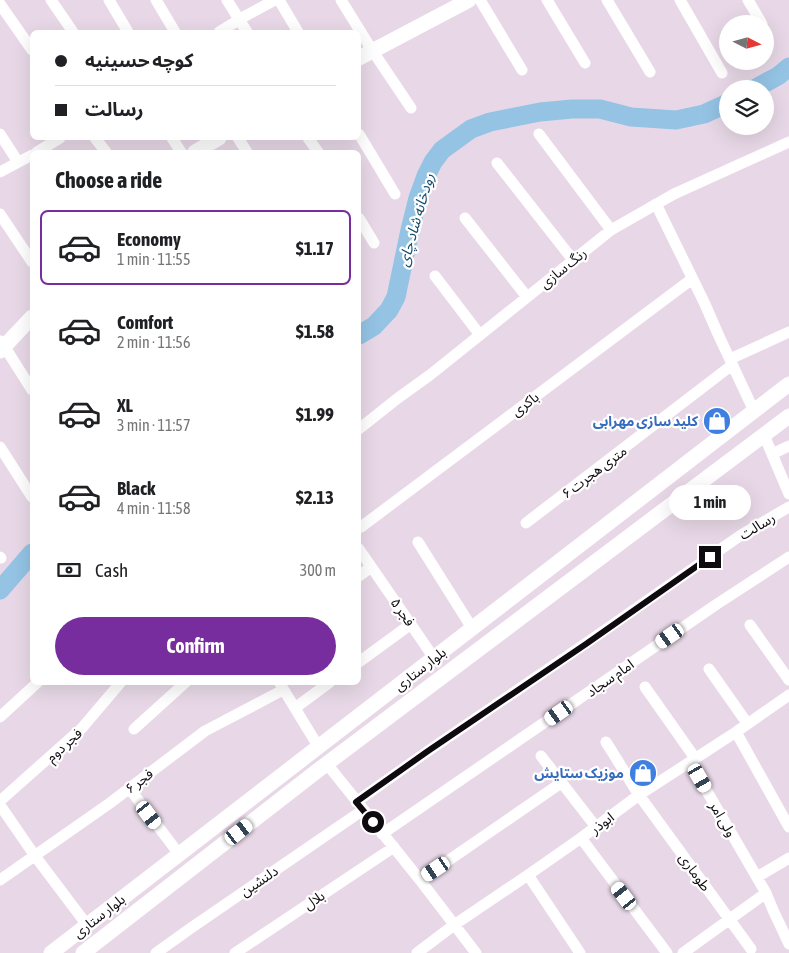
<!DOCTYPE html>
<html lang="en">
<head>
<meta charset="utf-8">
<style>
  :root { --surface:#fff; --page:#f2f2f2; --text:#202124; --muted:#757577; --line:#e0e0e0; --accent:#782d9f }
  body { margin:0; font-family:"Asap Condensed","Noto Sans Arabic",sans-serif; background:var(--page); color:var(--text); height:100vh; display:flex; flex-direction:column; font-size:19px; white-space:nowrap }
  * { box-sizing:border-box; margin:0 }
  p { font-size:16px; color:var(--muted) }
  .icon { flex:none; width:28px; height:28px; fill:none; stroke:currentColor; stroke-width:2; stroke-linecap:round; stroke-linejoin:round }
  .map { position:relative; flex:1; overflow:hidden }
  .sheet { position:absolute; left:30px; top:150px; width:331px; height:535px; display:flex; flex-direction:column; background:var(--surface); border-radius:8px; box-shadow:0 5px 20px #0002 }
  .sheet>* { flex:none }
  .banner { position:absolute; left:30px; top:30px; width:331px; height:110px; border-radius:8px; box-shadow:0 5px 20px #0002; display:grid; align-content:center; height:110px; padding:0 25px; background:var(--surface) }
  .needle { width:32px; rotate:96deg }
  .tools { position:absolute; left:719px; top:15px; display:grid; gap:10px }
  .tools a { display:grid; place-items:center; width:55px; height:55px; border-radius:50%; background:var(--surface); box-shadow:0 5px 20px #0002; font-size:25px }
  .end { position:absolute; width:22px; height:22px; margin:-11px; border:6px solid #0f0a0f; background:#fff; box-shadow:0 0 0 2px #fff }
  .from { border-radius:50% }
  .bubble { position:absolute; height:35px; border-radius:18px; background:var(--surface); box-shadow:0 5px 20px #0002; font-size:16px; font-weight:700; line-height:35px; text-align:center }
  .car { position:absolute; width:15px; height:30px; margin:-15px -8px; border-radius:6px; box-shadow:0 0 4px 1px #0007; background:linear-gradient(#fff 24%,#345 0 40%,#fff 0 76%,#345 0 86%,#fff 0) }
  .banner b { display:flex; align-items:center; gap:18px; height:48px; font-size:19px }
  .banner b+b { border-top:1px solid var(--line) }
  .banner i { width:12px; height:12px; background:var(--text) }
  ul { padding:0; list-style:none }
  li { display:flex; align-items:center; gap:15px; height:75px; margin:0 10px 8px; padding:0 15px; border:2px solid transparent; border-radius:8px }
  li div { flex:1 }
  li b { display:block; font-size:19px }
  li em { font-style:normal; font-weight:700 }
  li.current { border-color:var(--accent) }
  li>.icon { width:45px; height:45px; stroke-width:1.5 }
  h2 { padding:0 25px; font-size:22px; line-height:60px }
  .pay { display:flex; align-items:center; gap:12px; height:55px; padding:0 25px; font-size:19px }
  .pay p { margin-inline-start:auto }
  .action { display:flex; gap:10px; margin-top:auto; padding:10px 25px }
  .action a { flex:1; height:58px; border-radius:30px; background:var(--accent); color:#fff; font-size:20px; font-weight:700; line-height:58px; text-align:center }
  .map>svg:first-child { display:block }
</style>
</head>
<body>
<div class="map">
<svg width="789" height="953" viewBox="0 0 789 953">
  <rect width="100%" height="100%" fill="#e8d8e7"/>
  <g fill="none" stroke-linecap="round" stroke-linejoin="round">
    <path stroke="#94c3e4" stroke-width="19" d="M754,89l24,-13 11,-9
      M359,335l15,-9 15,-16 7,-13 14,-67 8,-32 8,-22 7,-14 9,-12 29,-21 19,-7 50,-10 32,-3h28l31,8 45,3 28,-6 24,-11
      M0,590l32,-37"/>
    <path stroke="#fff" stroke-width="11" d="M51,0l22,32
      M109,0l19,32
      M156,0l19,32
      M227,0l20,32
      M279,0l19,32
      M341,0l31,50 39,58
      M480,0l42,70
      M547,0l38,63
      M607,0l43,72
      M680,0l42,73
      M748,0l14,24
      M0,4l32,46
      M219,32l28,-17 28,-15
      M0,134l18,28
      M359,134l36,60
      M539,134l72,96
      M95,138l11,14
      M172,138l9,14
      M238,138l9,14
      M308,138l10,14
      M37,152l23,-14
      M497,163l76,97
      M0,172l32,-17
      M656,204l48,98 14,32 36,77
      M0,214l32,48
      M359,218l15,25
      M465,218l62,79
      M435,276l45,59
      M1,341l31,49
      M730,359l59,-27
      M359,429l39,-31 32,-23 181,-145 63,-36 115,-52
      M764,435l25,59
      M0,447l32,50
      M772,454l17,-8
      M526,523l206,-158
      M359,525l2,2 331,-248
      M418,542l54,86
      M359,549l75,109
      M0,557l1,1
      M359,576l12,-9
      M750,625l39,55
      M359,662l52,-38
      M709,669l38,54
      M279,682l39,64
      M645,687l50,71
      M295,708l35,-26
      M0,717l38,-35
      M134,729l52,-47
      M736,732l53,95
      M606,742l33,53 112,154
      M541,756l55,71
      M690,762l76,131 7,17 16,34
      M327,764l93,116 56,73
      M129,788l50,66
      M0,801l82,-73 39,-46
      M356,802l72,-51 157,-107 156,-109 48,-28
      M0,805l35,51 52,69
      M382,834l335,-230 72,-47
      M581,838l86,115
      M528,875l52,78
      M757,877l32,-19
      M0,880l110,-77 95,-72 78,-41
      M420,880l141,-97
      M156,953l35,-25 172,-118
      M235,953l159,-106
      M417,953l37,-28 74,-50 53,-37 58,-43 97,-63 53,-37
      M683,953l83,-60"/>
    <path stroke="#fff" stroke-width="15" d="M359,58l110,-58
      M195,152l24,-14
      M0,351l32,-34
      M51,953l738,-569
      M83,953l234,-182 472,-355"/>
  </g>
  <g fill="none" stroke-linecap="round" stroke-linejoin="round">
    <path stroke="#0f0a0f" stroke-width="6" d="M373,822l-17,-20 72,-51 158,-107 124,-87"/>
  </g>
  <defs>
    <symbol id="shop-disc" viewBox="-11 -11 22 22"><circle r="9.5" fill="#3f7fe0" stroke="#fff"/><path d="M-5-2.5h2.3a2.7 3.5 0 0 1 5.4 0H5L5.5 6h-11ZM-1.5-2.5h3a1.5 2.3 0 0 0-3 0Z" fill="#fff"/></symbol>
  </defs>
  <g fill-rule="evenodd">
    <use href="#shop-disc" x="701" y="405" width="32" height="32"/>
    <use href="#shop-disc" x="627" y="757" width="32" height="32"/>
  </g>
  <g text-anchor="middle" stroke-width="4.5" stroke-linejoin="round" paint-order="stroke">
    <g font-size="14" fill="#0f0a0f" stroke="#fff">
      <text transform="translate(563 268) rotate(-39)" y="5">رنگ سازی</text>
      <text transform="translate(525 404) rotate(-37)" y="5">باکری</text>
      <text transform="translate(594 472) rotate(-37)" y="5">۶ متری هجرت</text>
      <text transform="translate(757 526) rotate(-31)" y="5">رسالت</text>
      <text transform="translate(403 612) rotate(55)" y="5">فجر ۵</text>
      <text transform="translate(420 669) rotate(-38)" y="5">بلوار ستاری</text>
      <text transform="translate(610 678) rotate(-35)" y="5">امام سجاد</text>
      <text transform="translate(64 745) rotate(-42)" y="5">فجر دوم</text>
      <text transform="translate(139 781) rotate(-37)" y="5">فجر ۶</text>
      <text transform="translate(723 819) rotate(60)" y="5">ولی امر</text>
      <text transform="translate(602 823) rotate(-37)" y="5">ابوذر</text>
      <text transform="translate(695 872) rotate(54)" y="5">طوماری</text>
      <text transform="translate(259 881) rotate(-34)" y="5">دلنشین</text>
      <text transform="translate(314 900) rotate(-34)" y="5">بلال</text>
      <text transform="translate(99 916) rotate(-38)" y="5">بلوار ستاری</text>
    </g>
    <g font-size="14" font-weight="bold" fill="#366cbe" stroke="#fff" text-anchor="end">
      <text x="698" y="426">کلید سازی مهرابی</text>
      <text x="624" y="778">موزیک ستایش</text>
    </g>
    <g font-size="15" font-style="italic" fill="#174f6f" stroke="#fff">
      <text transform="translate(416 220) rotate(-74)" y="5">رودخانه شاد چای</text>
    </g>
  </g>
</svg>
<div class="tools">
<a><svg class="needle" viewBox="-14 -14 28 28"><path d="M0-13l5 13h-10z" fill="#e53935"/><path d="M0 13l5-13h-10z" fill="#757577"/></svg></a>
<a><svg class="icon" aria-label="layers" viewBox="0 0 24 24"><path d="M12 4l9 5-9 5-9-5zM3 14l9 5 9-5"/></svg></a>
</div>
<i class="end from" style="left:373px;top:822px"></i>
<i class="end" style="left:710px;top:557px"></i>
<div class="bubble" style="left:669px;top:485px;width:82px">1 min</div>
<i class="car" style="left:670px;top:636px;rotate:235deg"></i>
<i class="car" style="left:559px;top:713px;rotate:235deg"></i>
<i class="car" style="left:700px;top:778px;rotate:150deg"></i>
<i class="car" style="left:149px;top:815px;rotate:143deg"></i>
<i class="car" style="left:239px;top:832px;rotate:52deg"></i>
<i class="car" style="left:436px;top:869px;rotate:236deg"></i>
<i class="car" style="left:624px;top:896px;rotate:323deg"></i>
<div class="banner">
<b><i class="from"></i>کوچه حسینیه</b>
<b><i></i>رسالت</b>
</div>
<section class="sheet">
<h2>Choose a ride</h2>
<ul>
<li class="current"><svg class="icon" aria-label="car" viewBox="0 0 24 24"><path d="M5 17H2v-5l4-1 3-4h7l3 4 3 1v5h-3M9 17h6M6 11h13"/><circle cx="7" cy="17" r="2"/><circle cx="17" cy="17" r="2"/></svg><div><b>Economy</b><p>1 min · 11:55</p></div><em>$1.17</em></li>
<li><svg class="icon" aria-label="car" viewBox="0 0 24 24"><path d="M5 17H2v-5l4-1 3-4h7l3 4 3 1v5h-3M9 17h6M6 11h13"/><circle cx="7" cy="17" r="2"/><circle cx="17" cy="17" r="2"/></svg><div><b>Comfort</b><p>2 min · 11:56</p></div><em>$1.58</em></li>
<li><svg class="icon" aria-label="car" viewBox="0 0 24 24"><path d="M5 17H2v-5l4-1 3-4h7l3 4 3 1v5h-3M9 17h6M6 11h13"/><circle cx="7" cy="17" r="2"/><circle cx="17" cy="17" r="2"/></svg><div><b>XL</b><p>3 min · 11:57</p></div><em>$1.99</em></li>
<li><svg class="icon" aria-label="car" viewBox="0 0 24 24"><path d="M5 17H2v-5l4-1 3-4h7l3 4 3 1v5h-3M9 17h6M6 11h13"/><circle cx="7" cy="17" r="2"/><circle cx="17" cy="17" r="2"/></svg><div><b>Black</b><p>4 min · 11:58</p></div><em>$2.13</em></li>
</ul>
<div class="pay"><svg class="icon" aria-label="cash" viewBox="0 0 24 24"><path d="M3 7h18v10H3z"/><circle cx="12" cy="12" r="2"/></svg>Cash<p>300 m</p></div>
<div class="action"><a>Confirm</a></div>
</section>
</div>
</body>
</html>
